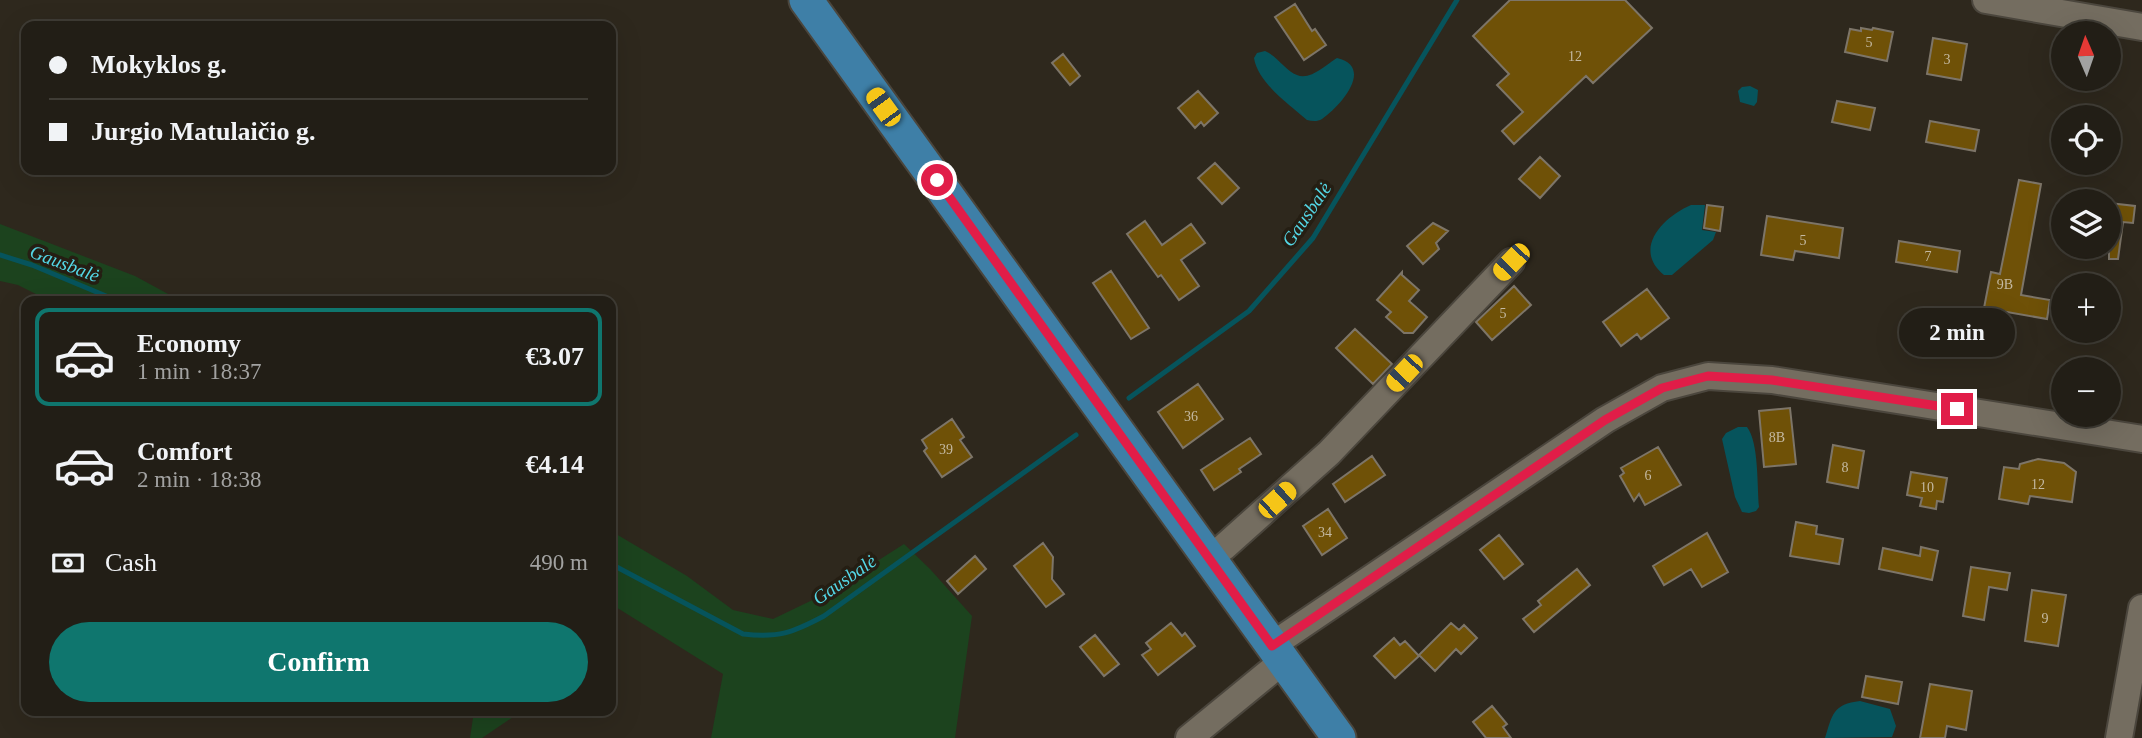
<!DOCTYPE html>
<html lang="en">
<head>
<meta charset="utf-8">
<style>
  :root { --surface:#221e16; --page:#2e2b23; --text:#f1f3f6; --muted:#a2a2a1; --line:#3f3c35; --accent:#0f766e }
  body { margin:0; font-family:Georgia,serif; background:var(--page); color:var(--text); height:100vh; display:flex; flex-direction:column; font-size:26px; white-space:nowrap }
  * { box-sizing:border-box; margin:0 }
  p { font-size:23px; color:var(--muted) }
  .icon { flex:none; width:38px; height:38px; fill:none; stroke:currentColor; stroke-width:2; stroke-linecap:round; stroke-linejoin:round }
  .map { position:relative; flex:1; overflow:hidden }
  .drawer { position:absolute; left:21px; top:296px; width:595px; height:420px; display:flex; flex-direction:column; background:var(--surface); border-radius:14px; box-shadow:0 7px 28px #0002,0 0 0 2px var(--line) }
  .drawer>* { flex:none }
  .hud { position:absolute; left:21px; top:21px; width:595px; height:154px; border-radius:14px; box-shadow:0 7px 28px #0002,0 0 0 2px var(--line); display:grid; align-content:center; height:154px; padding:0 28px; background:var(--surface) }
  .needle { width:46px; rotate:358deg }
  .tools { position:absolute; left:2051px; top:21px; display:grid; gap:14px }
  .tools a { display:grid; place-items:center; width:70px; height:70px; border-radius:50%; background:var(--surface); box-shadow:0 7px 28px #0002,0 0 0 2px var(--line); font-size:35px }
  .end { position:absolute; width:32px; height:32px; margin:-16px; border:9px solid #e11d48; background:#fff; box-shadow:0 0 0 4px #fff }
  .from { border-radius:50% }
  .bubble { position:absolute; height:49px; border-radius:24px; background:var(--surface); box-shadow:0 7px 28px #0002,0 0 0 2px var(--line); font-size:23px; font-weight:700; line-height:49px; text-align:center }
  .car { position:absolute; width:21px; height:42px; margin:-21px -10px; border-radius:9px; box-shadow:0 0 5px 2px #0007; background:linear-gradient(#f5c518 24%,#345 0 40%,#f5c518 0 76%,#345 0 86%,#f5c518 0) }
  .hud b { display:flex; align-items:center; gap:24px; height:66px; font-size:26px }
  .hud b+b { border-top:2px solid var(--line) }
  .hud i { width:18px; height:18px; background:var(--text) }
  ul { padding:12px 0 0; list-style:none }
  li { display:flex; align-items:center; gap:21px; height:98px; margin:0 14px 10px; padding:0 14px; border:4px solid transparent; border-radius:14px }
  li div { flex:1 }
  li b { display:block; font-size:26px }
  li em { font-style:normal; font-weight:700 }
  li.on { border-color:var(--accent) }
  li>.icon { width:63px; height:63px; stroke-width:1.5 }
  .pay { display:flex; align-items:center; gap:18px; height:77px; padding:0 28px; font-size:26px }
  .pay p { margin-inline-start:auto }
  .primary-button { display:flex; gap:14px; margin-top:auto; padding:14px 28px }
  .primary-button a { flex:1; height:80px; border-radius:42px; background:var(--accent); color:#fff; font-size:28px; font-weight:700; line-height:80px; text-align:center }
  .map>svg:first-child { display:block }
</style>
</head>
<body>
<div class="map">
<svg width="2142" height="738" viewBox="0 0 2142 738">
  <rect width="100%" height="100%" fill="#2e281d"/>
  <path fill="#1c431e" d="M0,224l135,52 46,25h-131l-32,-16 -18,-4z
    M611,531l76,45 46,34 40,9 54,-26 77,-49 26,25 42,47 -17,122h-244l12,-64 -112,-70z
    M474,711v-1l48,1 -40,27h-12z"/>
  <path fill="#06545c" d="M1265,51c12,5 21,20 32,24 13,6 30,-11 40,-17 38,9 3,49 -15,61 -5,3 -10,2 -15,1 -18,-16 -49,-37 -53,-62l3,-5z
    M1750,86l8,4 -1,12 -3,4 -14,-4 -2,-11 4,-4z
    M1691,205h14l-3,25 14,2 -3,8 -41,35h-8c-32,-26 -1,-58 27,-70z
    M1738,427h9c12,15 10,59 12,80l-3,4 -7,2 -7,-1 -7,-15 -13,-58 4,-6z
    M1860,701l30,8 6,17 -4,11 -67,1c7,-23 8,-34 35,-37z"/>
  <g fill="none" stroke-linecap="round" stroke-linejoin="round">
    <path stroke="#06545c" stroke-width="5" d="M0,255l32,10 86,36
      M1129,398l120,-87 64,-73 144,-238
      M611,564l132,70c36,4 49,-1 81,-18l252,-181"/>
  </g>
  <path fill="#6f5107" stroke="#7d7568" stroke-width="2" d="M1510,0h115l27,28 -59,55 -7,-7 -72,68 -12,-13 21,-19 -26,-27 12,-11 -36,-38z
    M1295,4l17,27 3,-2 11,16 -22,15 -29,-43z
    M1861,28l11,2 1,-2 20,4 -6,29 -42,-9 5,-23 11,2z
    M1933,38l34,6 -6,36 -34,-6z
    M1063,54l17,22 -10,9 -18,-22z
    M1198,91l20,22 -14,13 -3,-4 -6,6 -17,-20z
    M1837,101l38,7 -5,22 -38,-8z
    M1930,121l49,9 -4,21 -49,-9z
    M1540,157l20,19 -20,22 -21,-19z
    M1215,163l24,25 -17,16 -24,-26z
    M2019,180l22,4 -20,111 29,5 -3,19 -63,-11 7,-36 9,2z
    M2109,203l26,3 -2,17 -10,-1 -5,37h-9z
    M1707,205l16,2 -3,24 -16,-3z
    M1767,216l76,12 -4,30 -44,-7 -2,9 -32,-5z
    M1145,221l17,24 29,-21 14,19 -24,17 18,26 -20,14 -18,-25 -3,2 -31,-43z
    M1433,223l15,8 -12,12 3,6 -16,15 -16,-18z
    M1899,241l61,10 -3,21 -61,-10z
    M1111,271l38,57 -18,11 -38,-56z
    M1402,272v3l17,15 -10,11 18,16 -14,16h-9l-18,-16 5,-5 -14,-12z
    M1514,286l17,19 -39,35 -16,-18z
    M1647,289l22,29 -28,21 -4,-5 -16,12 -18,-24z
    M1355,329l37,35 -19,20 -37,-36z
    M1198,384l25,35 -40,29 -25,-36z
    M1790,408l6,56 -32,3 -5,-56z
    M952,419l12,18 -4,3 12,17 -30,20 -18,-26 3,-3 -5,-8z
    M1250,438l11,16 -22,15 2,3 -27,18 -13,-20z
    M1833,445l31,6 -6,37 -31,-6z
    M1658,447l23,38 -36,20 -6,-11 -5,7 -14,-25 4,-3 -3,-5z
    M1372,456l13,19 -40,27 -12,-18z
    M2038,459l26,4 12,9 -4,30 -42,-6 -2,8 -29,-5 5,-32 15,2 1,-5z
    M1911,472l36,6 -4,24 -6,-1 -1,8 -16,-3 2,-8 -15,-3z
    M1328,509l19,29 -25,17 -19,-29z
    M1796,522l21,4 -1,8 27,5 -4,25 -49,-8z
    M1707,533l21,39 -26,15 -11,-18 -27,16 -11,-19z
    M1499,535l24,29 -19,15 -24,-29z
    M1043,543l10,14 -1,22 12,15 -18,13 -32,-41z
    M1921,547l17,4 -6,29 -53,-11 4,-21 37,8z
    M975,556l11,13 -28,25 -11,-13z
    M1971,567l39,6 -3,17 -18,-3 -5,33 -21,-4z
    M1577,569l13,16 -56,47 -11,-13 18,-14 -3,-4z
    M2032,590l34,5 -8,51 -33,-5z
    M1171,623l11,13 3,-3 10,13 -37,29 -16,-20 9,-6 -5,-6z
    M1451,623l8,7 5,-5 13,13 -16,16 -5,-5 -21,22 -16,-16z
    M1095,635l24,29 -15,12 -24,-29z
    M1394,638l6,7 5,-4 14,15 -24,22 -21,-22z
    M1866,676l36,6 -4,22 -36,-7z
    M1930,684l42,7 -6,39 -19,-4 -2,12h-25z
    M1492,706l15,18 -4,3 8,11h-25l-13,-16z"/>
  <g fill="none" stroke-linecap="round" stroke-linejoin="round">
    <defs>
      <path id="minor" d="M1986,0l156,27
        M1208,558l16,-11 105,-94 182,-191
        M1271,646l334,-226 57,-32 46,-12 64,4 370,59
        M1189,738l94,-77
        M2119,738l23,-130"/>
      <path id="major" d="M806,0l533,738"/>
    </defs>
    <use href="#minor" stroke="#4b463d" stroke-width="30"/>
    <use href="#major" stroke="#4b463d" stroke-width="37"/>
    <use href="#minor" stroke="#746d60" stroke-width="26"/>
    <use href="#major" stroke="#3e7fa7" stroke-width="33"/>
  </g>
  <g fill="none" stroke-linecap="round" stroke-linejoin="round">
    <path stroke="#e11d48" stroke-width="9" d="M937,180l335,466 333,-226 57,-32 46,-12 64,4 185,29"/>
  </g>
  <g text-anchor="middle" stroke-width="7" stroke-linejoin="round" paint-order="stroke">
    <g font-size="14" fill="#c4b9a2">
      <text x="1869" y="47">5</text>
      <text x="1575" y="61">12</text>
      <text x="1947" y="64">3</text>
      <text x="1803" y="245">5</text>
      <text x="1928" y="261">7</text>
      <text x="2005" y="289">9B</text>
      <text x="1503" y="318">5</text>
      <text x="1191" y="421">36</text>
      <text x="1777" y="442">8B</text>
      <text x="946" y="454">39</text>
      <text x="1845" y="472">8</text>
      <text x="1648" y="480">6</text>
      <text x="2038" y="489">12</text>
      <text x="1927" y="492">10</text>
      <text x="1325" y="537">34</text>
      <text x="2045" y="623">9</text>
    </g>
    <g font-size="19" font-style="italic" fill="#54d7e6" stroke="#251e13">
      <text transform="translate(1306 214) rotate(-56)" y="7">Gausbalė</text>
      <text transform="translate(65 263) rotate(21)" y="7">Gausbalė</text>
      <text transform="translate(844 579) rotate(-35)" y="7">Gausbalė</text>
    </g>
  </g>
</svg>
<div class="tools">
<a><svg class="needle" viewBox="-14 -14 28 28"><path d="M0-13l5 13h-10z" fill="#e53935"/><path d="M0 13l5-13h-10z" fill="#a2a2a1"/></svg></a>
<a><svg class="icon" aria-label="locate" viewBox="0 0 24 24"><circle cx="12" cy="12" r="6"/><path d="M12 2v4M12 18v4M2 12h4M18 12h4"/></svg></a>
<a><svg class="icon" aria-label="layers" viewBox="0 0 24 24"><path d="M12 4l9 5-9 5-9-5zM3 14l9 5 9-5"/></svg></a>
<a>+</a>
<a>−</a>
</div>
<i class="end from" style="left:937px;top:180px"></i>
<i class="end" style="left:1957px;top:409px"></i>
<div class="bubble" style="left:1899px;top:308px;width:116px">2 min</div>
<i class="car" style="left:883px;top:107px;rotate:324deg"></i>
<i class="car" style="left:1511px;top:262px;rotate:224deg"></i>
<i class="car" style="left:1404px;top:373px;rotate:223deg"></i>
<i class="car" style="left:1277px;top:500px;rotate:48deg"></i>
<div class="hud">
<b><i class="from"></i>Mokyklos g.</b>
<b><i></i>Jurgio Matulaičio g.</b>
</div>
<section class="drawer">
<ul>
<li class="on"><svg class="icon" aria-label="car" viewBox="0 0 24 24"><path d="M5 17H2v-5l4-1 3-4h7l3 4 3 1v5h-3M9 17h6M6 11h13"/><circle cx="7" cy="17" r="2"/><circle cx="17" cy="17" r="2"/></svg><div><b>Economy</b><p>1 min · 18:37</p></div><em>€3.07</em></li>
<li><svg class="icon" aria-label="car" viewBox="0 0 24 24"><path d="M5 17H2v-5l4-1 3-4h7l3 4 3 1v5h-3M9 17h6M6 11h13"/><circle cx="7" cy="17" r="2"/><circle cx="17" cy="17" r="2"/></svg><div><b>Comfort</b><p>2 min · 18:38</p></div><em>€4.14</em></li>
</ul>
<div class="pay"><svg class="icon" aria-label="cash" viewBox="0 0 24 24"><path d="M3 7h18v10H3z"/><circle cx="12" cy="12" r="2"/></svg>Cash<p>490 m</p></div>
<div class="primary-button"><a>Confirm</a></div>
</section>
</div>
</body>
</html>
